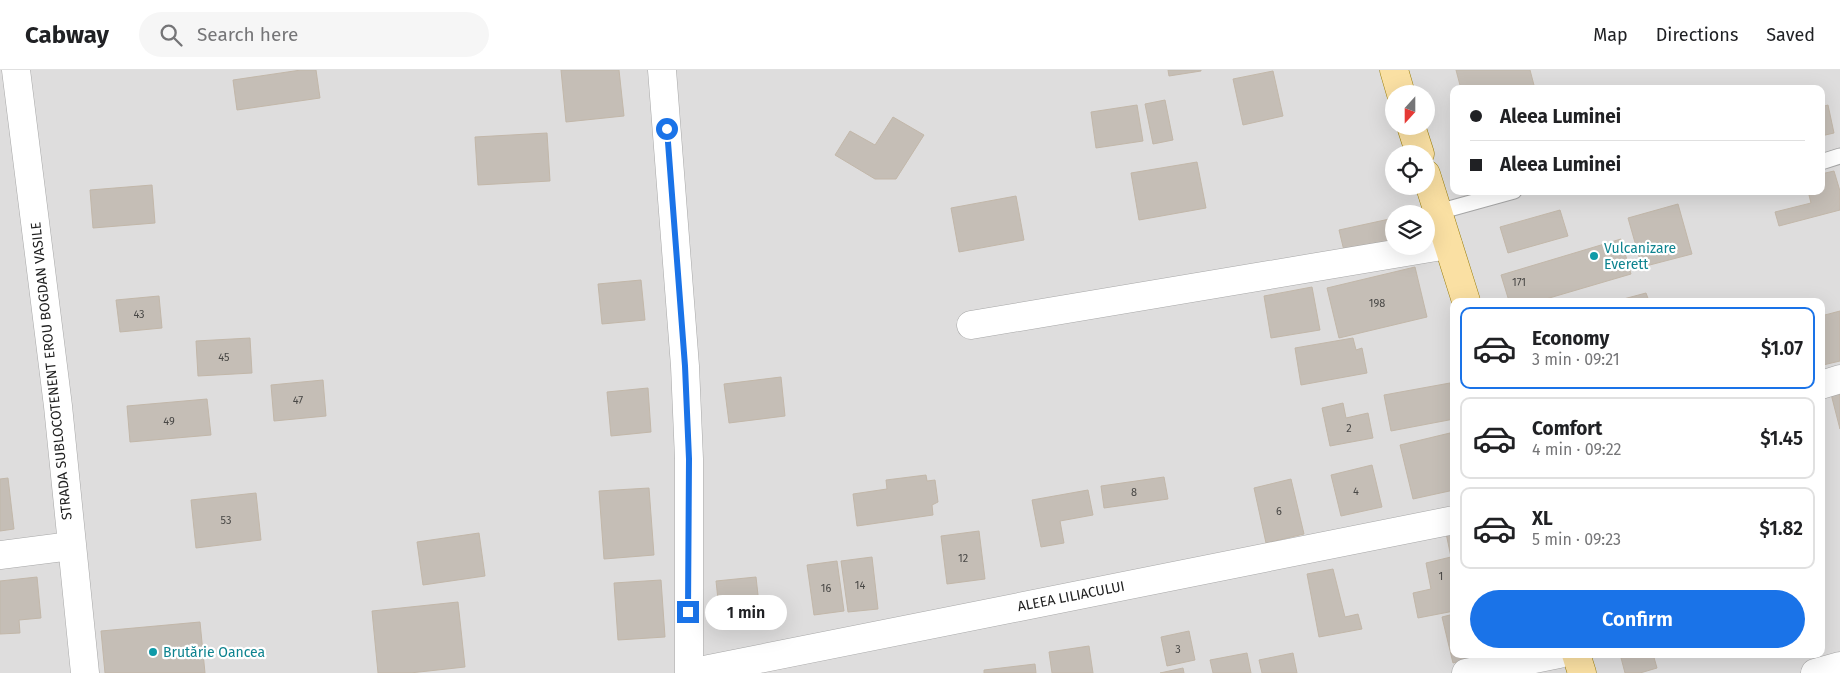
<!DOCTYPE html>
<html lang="en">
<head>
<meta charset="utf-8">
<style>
  :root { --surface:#fff; --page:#f6f6f6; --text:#202124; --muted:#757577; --line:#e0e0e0; --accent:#1a73e8 }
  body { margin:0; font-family:"Fira Sans",sans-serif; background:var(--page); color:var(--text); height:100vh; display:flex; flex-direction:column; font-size:19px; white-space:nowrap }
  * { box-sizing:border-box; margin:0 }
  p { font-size:16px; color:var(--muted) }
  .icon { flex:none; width:28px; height:28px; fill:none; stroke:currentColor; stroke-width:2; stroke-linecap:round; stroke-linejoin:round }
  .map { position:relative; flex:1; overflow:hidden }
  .sheet { position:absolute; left:1450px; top:228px; width:375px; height:360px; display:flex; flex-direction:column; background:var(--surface); border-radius:10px; box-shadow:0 5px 20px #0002 }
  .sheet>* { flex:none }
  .top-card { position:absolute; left:1450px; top:15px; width:375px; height:110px; border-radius:10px; box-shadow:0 5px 20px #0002; display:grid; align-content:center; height:110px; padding:0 20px; background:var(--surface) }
  .needle { width:32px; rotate:201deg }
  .controls { position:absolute; left:1385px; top:15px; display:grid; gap:10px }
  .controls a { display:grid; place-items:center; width:50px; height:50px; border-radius:50%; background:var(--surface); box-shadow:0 5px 20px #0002; font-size:25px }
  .end { position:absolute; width:22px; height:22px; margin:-11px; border:6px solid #1a73e8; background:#fff; box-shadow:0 0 0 2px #fff }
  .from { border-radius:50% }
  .bubble { position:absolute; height:35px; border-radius:18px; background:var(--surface); box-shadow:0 5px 20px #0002; font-size:16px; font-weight:600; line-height:35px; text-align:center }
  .top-card b { display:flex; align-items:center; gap:18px; height:48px; font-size:19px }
  .top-card b+b { border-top:1px solid var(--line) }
  .top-card i { width:12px; height:12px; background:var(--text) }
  ul { padding:9px 0 0; list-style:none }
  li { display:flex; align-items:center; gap:15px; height:82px; margin:0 10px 8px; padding:0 10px; border:2px solid var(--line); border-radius:10px }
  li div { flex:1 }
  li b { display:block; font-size:19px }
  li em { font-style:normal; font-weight:600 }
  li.selected { border-color:var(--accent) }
  li>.icon { width:45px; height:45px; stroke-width:1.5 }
  .button { display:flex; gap:10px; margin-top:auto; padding:10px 20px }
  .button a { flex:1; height:58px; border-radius:30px; background:var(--accent); color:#fff; font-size:20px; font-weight:600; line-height:58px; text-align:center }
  header { display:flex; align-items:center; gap:30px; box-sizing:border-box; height:70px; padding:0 25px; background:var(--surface); border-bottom:1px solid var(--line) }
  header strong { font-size:24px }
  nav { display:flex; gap:28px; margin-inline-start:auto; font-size:18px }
  .search { width:350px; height:45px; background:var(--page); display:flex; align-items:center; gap:12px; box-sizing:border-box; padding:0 18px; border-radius:28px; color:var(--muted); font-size:19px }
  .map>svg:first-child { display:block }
</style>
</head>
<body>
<header>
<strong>Cabway</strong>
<div class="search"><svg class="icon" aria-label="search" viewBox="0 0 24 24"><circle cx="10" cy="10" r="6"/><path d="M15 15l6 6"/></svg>Search here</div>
<nav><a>Map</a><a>Directions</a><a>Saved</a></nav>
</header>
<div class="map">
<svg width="1840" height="603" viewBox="0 0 1840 603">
  <rect width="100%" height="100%" fill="#f0eee7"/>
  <path fill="#dedddd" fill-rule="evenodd" d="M0,0h1840v603h-1840zM1454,19h367v102h-367zM1394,24h32v32h-32zM1394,84h32v32h-32zM1394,144h32v32h-32zM1454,231h367v353h-367z"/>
  <path fill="#c5beb6" stroke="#c2b7a9" d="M301,0h15l4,28 -83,12 -4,-30z
    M561,0h58l5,46 -58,6z
    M1168,0h33v1l-32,5z
    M1456,0h74l5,19h-74z
    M1273,1l10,45 -40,9 -10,-46z
    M1165,30l8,40 -20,4 -8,-40z
    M1137,35l6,36 -47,7 -5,-36z
    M1828,35l6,28 -13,3v-29z
    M893,47l31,18 -28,44h-21l-40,-24 15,-24 25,14z
    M547,63l3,48 -72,4 -3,-48z
    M1197,92l9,46 -67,12 -8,-47z
    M1834,101l6,20v19l-61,16 -4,-14 36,-9 -3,-12h13v-17z
    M152,115l3,38 -62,5 -3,-38z
    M1016,126l8,44 -65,12 -8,-44z
    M1678,134l14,50 -50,13 -14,-49z
    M1560,140l8,26 -60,17 -8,-26z
    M1394,148v28l-48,13 -7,-29z
    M1621,169l10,35 -92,27h-30l-8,-26z
    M1415,197l12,50 -88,21 -12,-50z
    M641,210l4,40 -43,4 -4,-40z
    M1312,217l8,43 -49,8 -7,-42z
    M1646,223l3,8h-33z
    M159,226l3,32 -42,4 -4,-32z
    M1840,241v50l-17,4 -2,-9v-40z
    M250,268l2,35 -54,3 -2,-35z
    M1353,268l3,12 6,-2 5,25 -66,12 -6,-37z
    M781,307l4,39 -56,7 -5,-39z
    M323,310l3,36 -52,5 -3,-36z
    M1450,313l4,36 -63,12 -7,-36z
    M648,318l3,44 -40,4 -4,-44z
    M1840,321v38l-9,-35z
    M207,329l4,36 -81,7 -3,-36z
    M1343,333l3,15 22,-5 5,25 -43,8 -8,-38z
    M1450,363l4,18v39l-41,9 -13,-54z
    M1372,395l10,42 -41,9 -10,-41z
    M926,405l1,6 8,-1 3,22 -6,3 1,10 -76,11 -4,-32 34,-5 -1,-9z
    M1164,407l4,22 -64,9 -3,-22z
    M8,408l6,51 -14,2v-52z
    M1291,409l13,55 -38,9 -12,-55z
    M649,418l5,67 -50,4 -5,-68z
    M1088,420l5,25 -33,6 4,22 -23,4 -9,-47z
    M256,423l5,47 -65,8 -5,-48z
    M979,461l6,48 -38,5 -6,-48z
    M1454,461v80l-36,7 -5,-25 18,-4 -5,-26 25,-6 -5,-24z
    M479,463l6,43 -62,9 -6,-43z
    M872,487l6,52 -30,3 -7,-51z
    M837,491l7,50 -30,4 -7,-50z
    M1333,499l12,48 13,-3 4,15 -43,8 -12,-63z
    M37,507l4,41 -22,2 1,13 -20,1v-53z
    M756,507l5,45 -40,5 -5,-46z
    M661,510l4,57 -47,3 -4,-57z
    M458,532l7,65 -55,6h-32l-6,-62z
    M1454,544v40h16l1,4 -18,5 -11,-46z
    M200,552l5,51h-100l-4,-42z
    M1189,561l6,29 -28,6 -6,-29z
    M1089,576l4,27h-41l-3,-21z
    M1247,583l4,20h-38l-3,-13z
    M1293,583l4,20h-35l-3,-13z
    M1620,584h36h-3l4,14 -17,5h-15z
    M1035,594l1,9h-52v-3z
    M1183,598l1,5h-24z"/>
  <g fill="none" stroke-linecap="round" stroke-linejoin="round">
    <defs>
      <path id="lane" d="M1821,92l19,-6
        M1438,142l76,-21"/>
      <path id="street" d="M16,0l42,336 27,267
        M662,0l23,296 4,93v214
        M971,255l477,-80
        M1821,315l19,-6
        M0,485l71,-9
        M689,603l765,-153
        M1466,603l93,-19
        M1815,603l25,-7"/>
      <path id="primary" d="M1394,0l7,24
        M1411,56l9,28
        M1426,104l40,127
        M1576,584l6,19"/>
    </defs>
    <use href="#lane" stroke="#a7a7a7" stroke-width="17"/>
    <use href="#street" stroke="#a7a7a7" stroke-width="29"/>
    <use href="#primary" stroke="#987b04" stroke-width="29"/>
    <use href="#lane" stroke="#fff" stroke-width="15"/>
    <use href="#street" stroke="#fff" stroke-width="28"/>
    <use href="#primary" stroke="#fae0a3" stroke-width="28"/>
  </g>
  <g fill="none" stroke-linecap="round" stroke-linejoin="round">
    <path stroke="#1a73e8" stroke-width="6" d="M667,59l18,237 4,93 -1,153"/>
  </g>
  <g fill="#0f9aa8" stroke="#fff" stroke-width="2">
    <circle cx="1594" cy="186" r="5"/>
    <circle cx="153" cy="582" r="5"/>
  </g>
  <g text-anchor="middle" stroke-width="4.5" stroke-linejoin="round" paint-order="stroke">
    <g font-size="11" fill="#494846">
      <text x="1519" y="216">171</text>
      <text x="1377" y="237">198</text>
      <text x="139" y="248">43</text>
      <text x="224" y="291">45</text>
      <text x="298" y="334">47</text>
      <text x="169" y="355">49</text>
      <text x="1349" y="362">2</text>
      <text x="1356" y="425">4</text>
      <text x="1134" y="426">8</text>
      <text x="1279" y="445">6</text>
      <text x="226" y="454">53</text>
      <text x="963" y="492">12</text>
      <text x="1441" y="510">1</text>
      <text x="860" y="519">14</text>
      <text x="826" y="522">16</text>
      <text x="1178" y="583">3</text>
    </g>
    <g font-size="14" fill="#0d838f" stroke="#fff" text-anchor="start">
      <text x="1604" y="183">Vulcanizare<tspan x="1604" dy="16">Everett</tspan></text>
      <text x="163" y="587">Brutărie Oancea</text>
    </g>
    <g font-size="14" fill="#202020" stroke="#fff">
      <text transform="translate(51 301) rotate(-96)" y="5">STRADA SUBLOCOTENENT EROU BOGDAN VASILE</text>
      <text transform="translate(1071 526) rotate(-11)" y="5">ALEEA LILIACULUI</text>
    </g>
  </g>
</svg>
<div class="controls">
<a><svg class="needle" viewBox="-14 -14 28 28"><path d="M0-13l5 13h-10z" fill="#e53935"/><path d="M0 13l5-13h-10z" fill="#757577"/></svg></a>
<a><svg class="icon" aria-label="locate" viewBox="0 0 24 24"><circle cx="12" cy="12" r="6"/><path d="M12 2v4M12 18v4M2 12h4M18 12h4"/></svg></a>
<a><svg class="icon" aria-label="layers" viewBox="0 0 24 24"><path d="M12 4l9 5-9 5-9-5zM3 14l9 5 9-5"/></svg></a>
</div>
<i class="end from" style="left:667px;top:59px"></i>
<i class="end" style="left:688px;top:542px"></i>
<div class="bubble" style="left:705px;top:525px;width:82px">1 min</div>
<div class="top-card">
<b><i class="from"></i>Aleea Luminei</b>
<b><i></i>Aleea Luminei</b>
</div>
<section class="sheet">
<ul>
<li class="selected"><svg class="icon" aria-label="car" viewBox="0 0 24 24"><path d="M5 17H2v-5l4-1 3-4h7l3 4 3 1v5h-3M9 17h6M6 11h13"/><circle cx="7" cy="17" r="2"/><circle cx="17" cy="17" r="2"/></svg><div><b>Economy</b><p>3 min · 09:21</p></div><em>$1.07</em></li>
<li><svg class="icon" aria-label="car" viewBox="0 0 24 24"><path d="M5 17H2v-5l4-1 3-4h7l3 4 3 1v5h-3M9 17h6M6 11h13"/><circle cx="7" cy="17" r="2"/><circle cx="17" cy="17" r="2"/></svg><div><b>Comfort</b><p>4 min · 09:22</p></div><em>$1.45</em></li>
<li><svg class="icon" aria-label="car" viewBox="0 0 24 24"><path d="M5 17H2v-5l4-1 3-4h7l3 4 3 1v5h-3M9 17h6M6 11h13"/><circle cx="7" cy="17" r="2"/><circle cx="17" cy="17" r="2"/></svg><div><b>XL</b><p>5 min · 09:23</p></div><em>$1.82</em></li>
</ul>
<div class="button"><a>Confirm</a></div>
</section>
</div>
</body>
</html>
